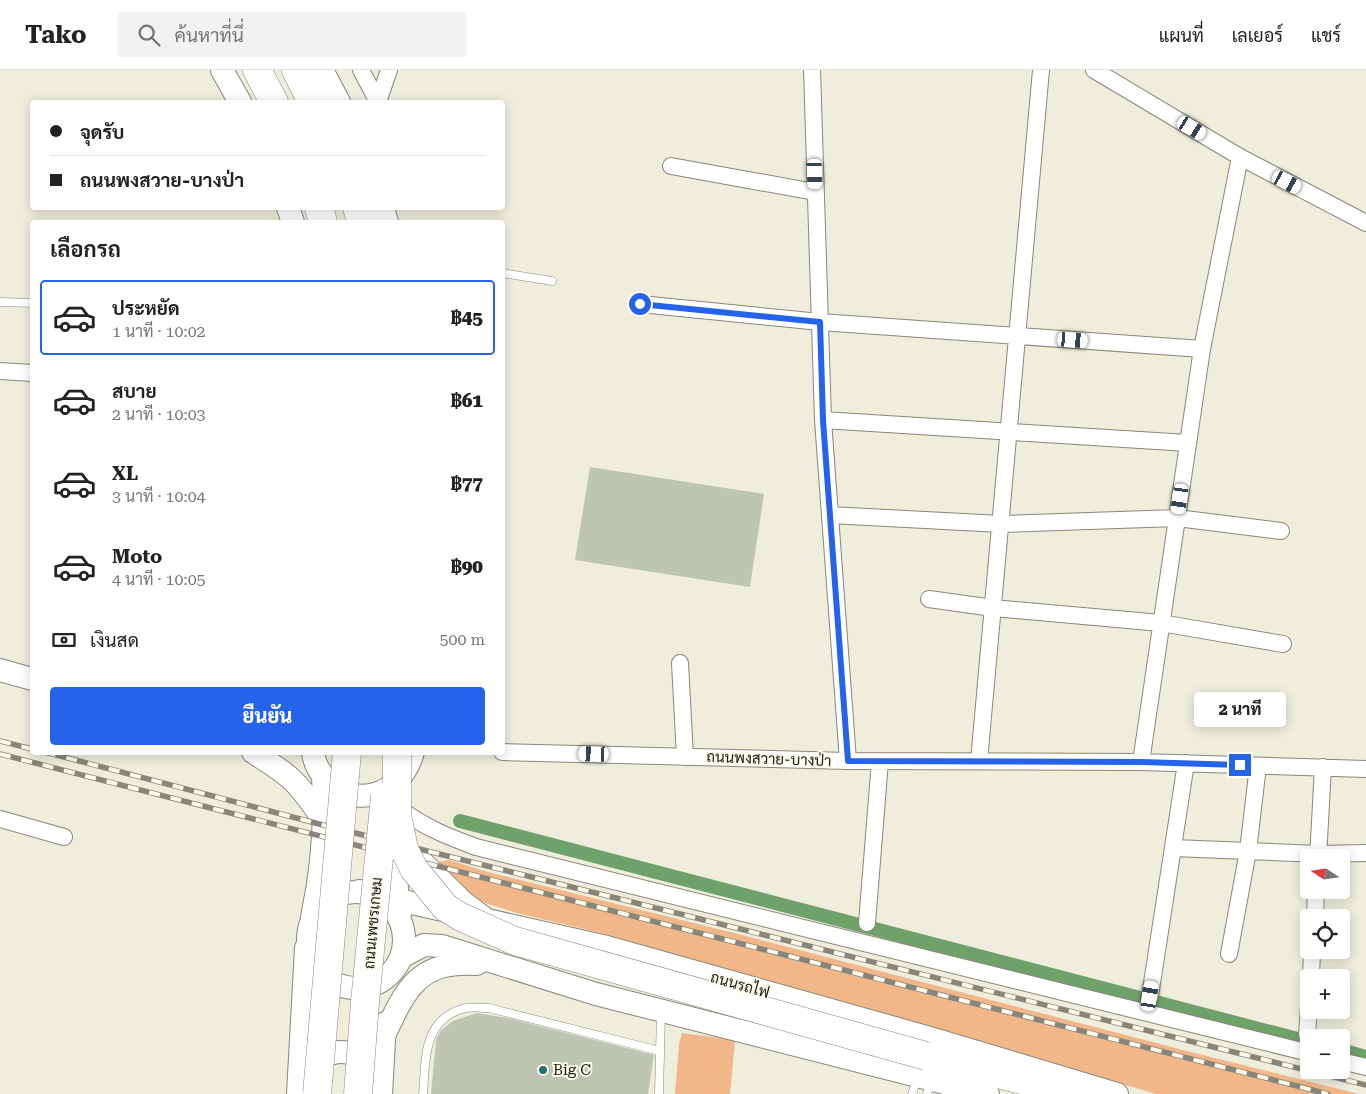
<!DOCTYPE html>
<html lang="th">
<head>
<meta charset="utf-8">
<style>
  :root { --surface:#fff; --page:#f2f2f2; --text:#222; --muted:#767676; --line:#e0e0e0; --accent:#2563eb }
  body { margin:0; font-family:"Roboto Serif",Sarabun,serif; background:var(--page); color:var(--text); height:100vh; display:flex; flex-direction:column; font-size:19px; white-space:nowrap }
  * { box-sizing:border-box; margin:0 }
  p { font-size:16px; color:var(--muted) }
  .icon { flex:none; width:28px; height:28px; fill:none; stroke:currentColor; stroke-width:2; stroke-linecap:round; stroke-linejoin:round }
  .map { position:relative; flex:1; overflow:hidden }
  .sheet { position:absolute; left:30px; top:150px; width:475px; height:535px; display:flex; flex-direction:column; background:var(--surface); border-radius:5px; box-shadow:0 2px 12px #0003 }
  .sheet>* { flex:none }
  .hud { position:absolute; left:30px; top:30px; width:475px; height:110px; border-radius:5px; box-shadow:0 2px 12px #0003; display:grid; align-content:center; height:110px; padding:0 20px; background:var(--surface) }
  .needle { width:32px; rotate:283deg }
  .controls { position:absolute; left:1300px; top:779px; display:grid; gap:10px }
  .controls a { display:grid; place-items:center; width:50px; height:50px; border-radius:5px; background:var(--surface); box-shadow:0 2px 12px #0003; font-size:25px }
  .end { position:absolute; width:22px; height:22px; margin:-11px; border:6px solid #2563eb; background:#fff; box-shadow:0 0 0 2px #fff }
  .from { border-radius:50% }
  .bubble { position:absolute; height:35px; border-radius:5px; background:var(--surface); box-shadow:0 2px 12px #0003; font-size:16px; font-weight:800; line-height:35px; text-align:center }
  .car { position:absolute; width:15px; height:30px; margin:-15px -8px; border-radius:6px; box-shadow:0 0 4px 1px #0007; background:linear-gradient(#fff 24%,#345 0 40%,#fff 0 76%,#345 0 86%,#fff 0) }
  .hud b { display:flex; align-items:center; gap:18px; height:48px; font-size:19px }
  .hud b+b { border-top:1px solid var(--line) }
  .hud i { width:12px; height:12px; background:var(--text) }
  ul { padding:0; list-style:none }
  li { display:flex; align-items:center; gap:15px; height:75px; margin:0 10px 8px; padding:0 10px; border:2px solid transparent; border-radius:5px }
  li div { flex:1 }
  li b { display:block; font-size:19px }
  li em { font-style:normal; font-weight:800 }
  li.active { border-color:var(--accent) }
  li>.icon { width:45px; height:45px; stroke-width:1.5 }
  h2 { padding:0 20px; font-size:22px; line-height:60px }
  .pay { display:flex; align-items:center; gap:12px; height:55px; padding:0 20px; font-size:19px }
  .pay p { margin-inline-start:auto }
  .action { display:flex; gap:10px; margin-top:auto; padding:10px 20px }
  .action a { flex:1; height:58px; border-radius:5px; background:var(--accent); color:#fff; font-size:20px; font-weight:800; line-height:58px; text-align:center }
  header { display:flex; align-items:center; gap:30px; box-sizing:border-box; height:70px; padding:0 25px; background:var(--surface); border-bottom:1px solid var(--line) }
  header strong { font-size:24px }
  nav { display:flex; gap:28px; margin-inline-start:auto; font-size:18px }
  .search { width:350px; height:45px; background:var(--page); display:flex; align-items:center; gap:12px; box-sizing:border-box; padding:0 18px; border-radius:5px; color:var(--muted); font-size:19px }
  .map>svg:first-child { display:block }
</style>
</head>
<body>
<header>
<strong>Tako</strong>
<div class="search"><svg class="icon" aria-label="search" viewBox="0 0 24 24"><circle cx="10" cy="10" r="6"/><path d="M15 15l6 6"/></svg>ค้นหาที่นี่</div>
<nav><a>แผนที่</a><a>เลเยอร์</a><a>แชร์</a></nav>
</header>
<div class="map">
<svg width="1366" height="1024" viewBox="0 0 1366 1024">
  <rect width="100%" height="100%" fill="#efeddc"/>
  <path fill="#f2b788" d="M449,790l39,12 246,61 449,117 176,44h-203l-308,-91 -122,-34 -121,-35 -88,-21 -41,-13 -38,-38z
    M682,963l53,7 -5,54h-55l4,-50z"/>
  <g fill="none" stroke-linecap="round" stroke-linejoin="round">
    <path stroke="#6fa26b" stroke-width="14" d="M460,751l849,221
      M1341,980l25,7"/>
  </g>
  <path fill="#bfc5b4" d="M590,397l174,27 -14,93 -175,-27z
    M477,943l30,5 147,37 -6,39h-217l5,-54 2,-5 3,-5 12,-9z"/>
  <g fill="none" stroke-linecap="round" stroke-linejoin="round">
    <defs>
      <path id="lane" d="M502,203l50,8
        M0,232l32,1
        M423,1024c3,-33 -1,-73 39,-85 8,-3 18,-1 27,-1l171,43
        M659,1024l2,-81
        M912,1024l5,-15
        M927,1024l4,-13"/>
      <path id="street" d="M361,0l17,32
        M812,0l11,350 25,341
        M1094,0l146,87 126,66
        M378,32l11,-32
        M671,96l144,26
        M640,234l180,18 382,27
        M0,301l32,2
        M823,350l365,23
        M830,445l171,9 176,-6 104,13
        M929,529l64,9 168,15 122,21
        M680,593l5,94
        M502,682l346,9 293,1 225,7
        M979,691l62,-691
        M1141,692l61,-413 38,-192
        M403,741c23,17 46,26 73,36l833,206
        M0,749l64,18
        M1174,778l145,6 47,-1
        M1318,788l5,-91
        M1315,848l1,-28
        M867,853l13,-162
        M1229,884l19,-103 10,-85
        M1311,908l1,-28
        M1150,926l36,-233
        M1307,965l2,-28
        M1341,991l25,6"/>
      <path id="secondary" d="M222,0l18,32
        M322,0l17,32
        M288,138l5,14
        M383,138l4,14
        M0,600l32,9
        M253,682c16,11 33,20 45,34 10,11 18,23 26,35
        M313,682c1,11 7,21 14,28 32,31 75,13 86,-28
        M400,766c-4,26 -5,52 0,78
        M423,793l40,39 20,15
        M359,821l97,22
        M308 870a48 48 0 1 1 96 0a48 48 0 1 1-96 0Z
        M312,847c10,-47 14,-94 11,-141
        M487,850l120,27 323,91 187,56
        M401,887l23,-12 18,1 154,48 392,100
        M384,966c22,-48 35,-76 93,-72
        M309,997c7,-6 14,-12 24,-14 13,-3 33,2 39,14
        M298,1024l8,-146
        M381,1024l4,-71"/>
      <path id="highway" d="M257,0l17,32
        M296,0l16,32
        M319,138l4,14
        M357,138l5,14
        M926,986l120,30 38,8"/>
    </defs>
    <use href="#lane" stroke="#898777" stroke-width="9"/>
    <use href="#street" stroke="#898777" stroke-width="18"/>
    <use href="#secondary" stroke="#898777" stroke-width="24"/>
    <use href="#highway" stroke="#898777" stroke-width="29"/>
    <use href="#lane" stroke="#fff" stroke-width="8"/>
    <use href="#street" stroke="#fff" stroke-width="16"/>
    <use href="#secondary" stroke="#fff" stroke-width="22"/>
    <use href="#highway" stroke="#fff" stroke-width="28"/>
    <defs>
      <path id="rail" d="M0,671l32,8
        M45,682l278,73 1043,260
        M0,684l1328,340"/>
    </defs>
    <use href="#rail" stroke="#88867b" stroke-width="5.5"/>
    <use href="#rail" stroke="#fdfbe9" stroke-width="4" stroke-dasharray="11" stroke-linecap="butt"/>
    <defs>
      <path id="highway-bridge" d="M397,682v63l7,34 10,20 31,38 16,10 54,24 411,115
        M317,1024l30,-342
        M358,1024l7,-92 20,-206"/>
    </defs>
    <use href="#highway-bridge" stroke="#898777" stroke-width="29" stroke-linecap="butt"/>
    <use href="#highway-bridge" stroke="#fff" stroke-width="28"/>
  </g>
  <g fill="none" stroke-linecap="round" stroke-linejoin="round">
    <path stroke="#2563eb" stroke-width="6" d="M640,234l180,18 3,98 25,341 293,1 99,3"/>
  </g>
  <circle fill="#256f77" stroke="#fdfbe9" stroke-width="2" cx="543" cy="1000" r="5"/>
  <g text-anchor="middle" stroke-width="4" stroke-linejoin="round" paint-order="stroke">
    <g font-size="15" fill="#22211b" stroke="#fdfbe9">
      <text transform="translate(769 689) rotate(2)" y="5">ถนนพงสวาย-บางป่า</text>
      <text transform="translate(373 853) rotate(-85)" y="5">ถนนเพชรเกษม</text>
      <text transform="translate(740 915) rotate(16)" y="5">ถนนรถไฟ</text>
    </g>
    <g font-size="15" fill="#22211b" stroke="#fdfbe9" text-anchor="start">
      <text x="553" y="1005">Big C</text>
    </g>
  </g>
</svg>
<div class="controls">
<a><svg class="needle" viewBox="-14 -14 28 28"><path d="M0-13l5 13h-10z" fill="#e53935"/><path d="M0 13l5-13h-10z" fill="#767676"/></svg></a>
<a><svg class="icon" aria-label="locate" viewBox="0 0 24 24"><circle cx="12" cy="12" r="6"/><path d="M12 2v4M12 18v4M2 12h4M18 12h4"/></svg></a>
<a>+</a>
<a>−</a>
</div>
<i class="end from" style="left:640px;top:234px"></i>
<i class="end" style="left:1240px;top:695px"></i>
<div class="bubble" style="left:1194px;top:622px;width:92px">2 นาที</div>
<i class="car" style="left:1192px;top:58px;rotate:121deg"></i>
<i class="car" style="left:815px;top:104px;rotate:178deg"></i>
<i class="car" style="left:1287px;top:112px;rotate:118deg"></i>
<i class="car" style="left:1073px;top:270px;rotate:94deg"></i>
<i class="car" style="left:1180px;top:429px;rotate:188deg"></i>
<i class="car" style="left:594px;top:684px;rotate:272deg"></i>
<i class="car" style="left:1150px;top:926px;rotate:9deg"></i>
<div class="hud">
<b><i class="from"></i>จุดรับ</b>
<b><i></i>ถนนพงสวาย-บางป่า</b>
</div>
<section class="sheet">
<h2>เลือกรถ</h2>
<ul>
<li class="active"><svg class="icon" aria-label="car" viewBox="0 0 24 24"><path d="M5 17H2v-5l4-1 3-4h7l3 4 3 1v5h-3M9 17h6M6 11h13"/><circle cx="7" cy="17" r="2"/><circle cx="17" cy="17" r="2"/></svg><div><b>ประหยัด</b><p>1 นาที · 10:02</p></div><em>฿45</em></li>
<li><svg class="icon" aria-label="car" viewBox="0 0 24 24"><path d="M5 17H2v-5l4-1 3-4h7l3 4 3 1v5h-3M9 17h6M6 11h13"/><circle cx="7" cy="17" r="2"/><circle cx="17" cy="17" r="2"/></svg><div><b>สบาย</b><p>2 นาที · 10:03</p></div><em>฿61</em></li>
<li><svg class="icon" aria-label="car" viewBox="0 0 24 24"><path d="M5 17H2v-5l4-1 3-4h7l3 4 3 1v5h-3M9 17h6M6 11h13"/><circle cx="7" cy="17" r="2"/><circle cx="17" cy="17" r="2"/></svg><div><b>XL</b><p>3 นาที · 10:04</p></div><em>฿77</em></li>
<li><svg class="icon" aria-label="car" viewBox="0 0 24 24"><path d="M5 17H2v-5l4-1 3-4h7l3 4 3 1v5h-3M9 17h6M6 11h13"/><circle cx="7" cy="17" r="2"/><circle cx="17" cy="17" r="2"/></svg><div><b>Moto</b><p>4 นาที · 10:05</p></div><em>฿90</em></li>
</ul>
<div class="pay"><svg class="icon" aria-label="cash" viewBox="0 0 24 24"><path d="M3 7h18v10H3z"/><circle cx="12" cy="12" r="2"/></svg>เงินสด<p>500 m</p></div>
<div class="action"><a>ยืนยัน</a></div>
</section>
</div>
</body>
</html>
